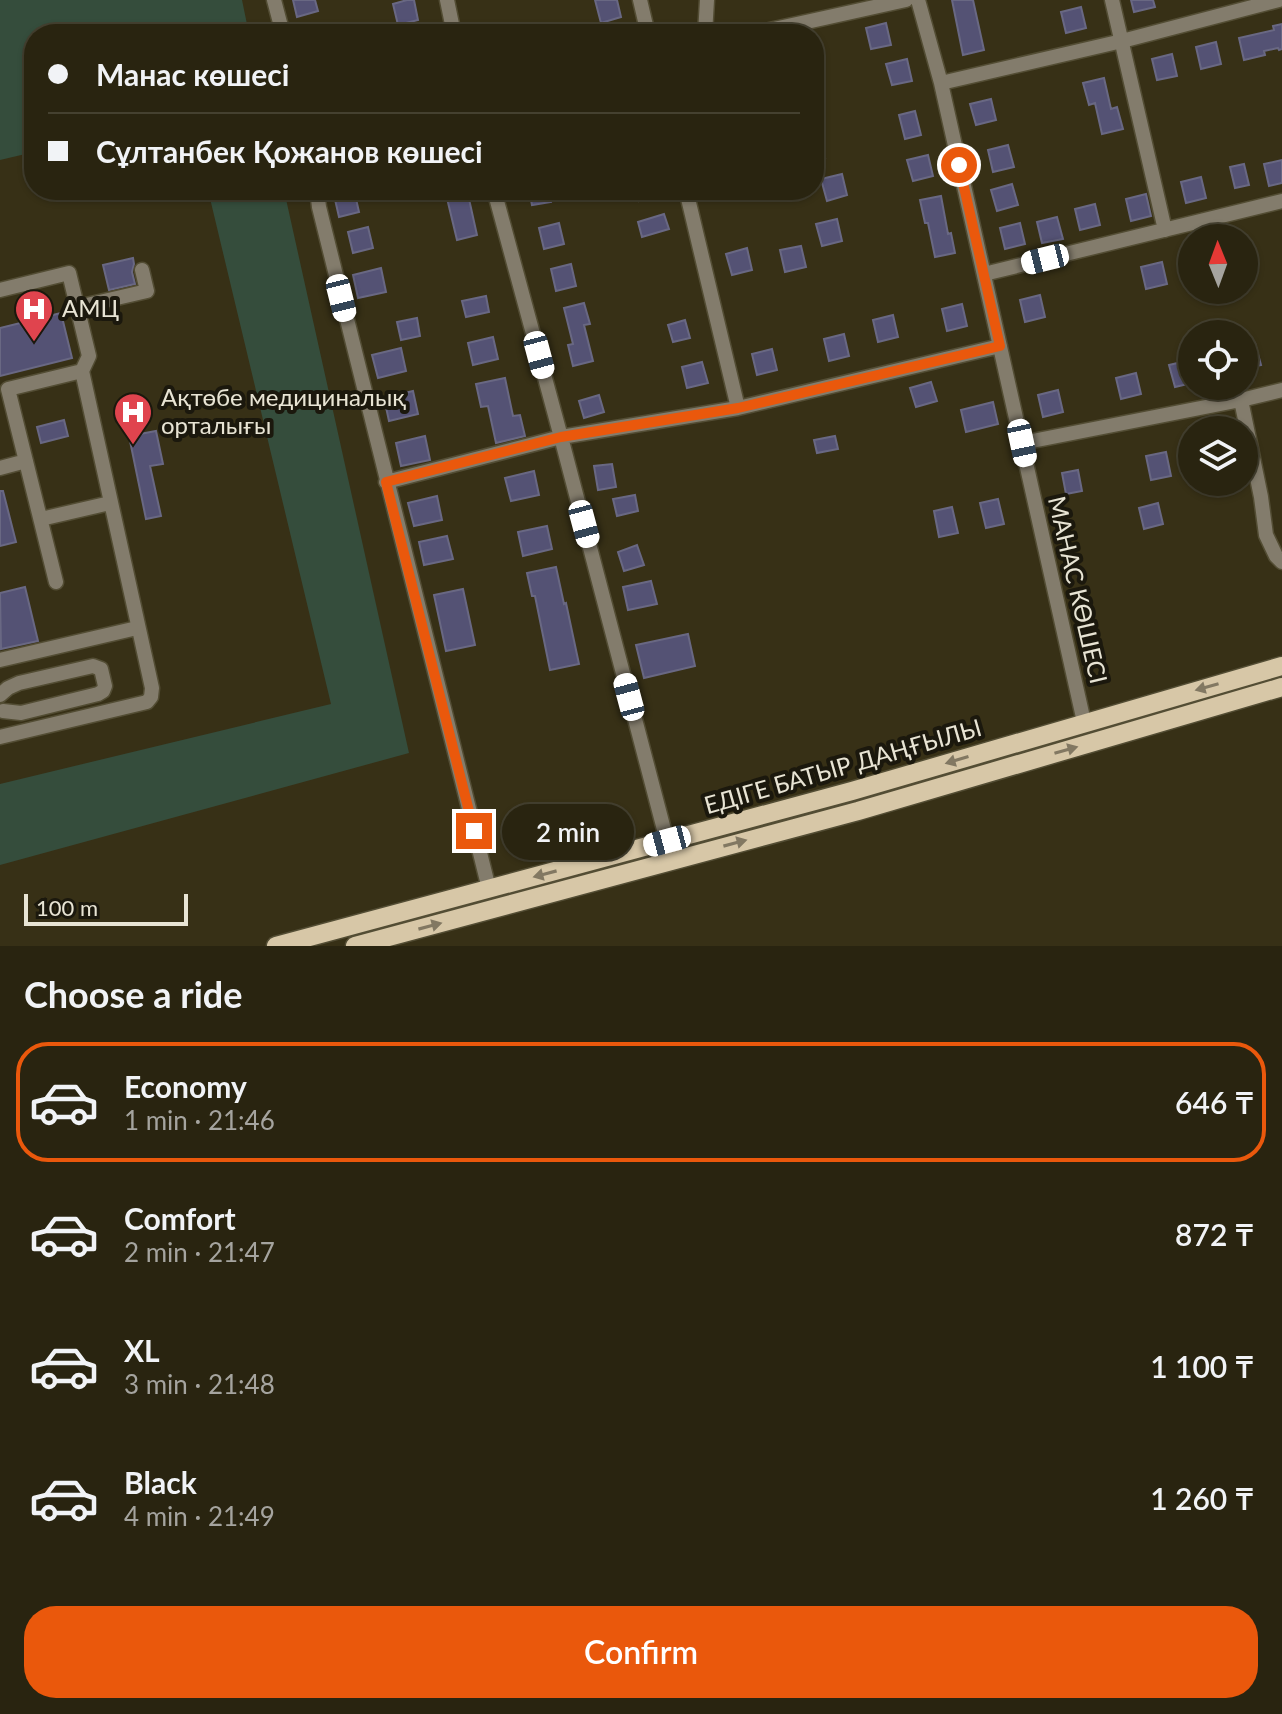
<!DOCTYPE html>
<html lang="en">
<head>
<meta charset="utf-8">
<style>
  :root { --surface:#292410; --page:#35301e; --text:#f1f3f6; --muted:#a5a49f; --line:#454130; --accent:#ea580c }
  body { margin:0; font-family:Lato,sans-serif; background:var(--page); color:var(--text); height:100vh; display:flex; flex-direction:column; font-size:30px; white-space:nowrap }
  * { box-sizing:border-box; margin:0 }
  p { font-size:26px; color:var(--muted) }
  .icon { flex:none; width:44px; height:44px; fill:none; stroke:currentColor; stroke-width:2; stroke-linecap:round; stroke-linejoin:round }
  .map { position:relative; height:946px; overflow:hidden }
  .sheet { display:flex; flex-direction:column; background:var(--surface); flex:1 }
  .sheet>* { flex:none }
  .banner { position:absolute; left:24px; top:24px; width:800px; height:176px; border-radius:32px; box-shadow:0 2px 6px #0004,0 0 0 2px var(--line); display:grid; align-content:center; height:176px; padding:0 24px; background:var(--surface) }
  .needle { width:52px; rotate:359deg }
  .fabs { position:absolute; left:1178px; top:224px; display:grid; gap:16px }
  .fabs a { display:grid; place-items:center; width:80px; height:80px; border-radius:50%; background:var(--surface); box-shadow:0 2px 6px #0004,0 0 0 2px var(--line); font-size:40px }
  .scale { position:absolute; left:24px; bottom:20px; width:164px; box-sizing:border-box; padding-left:8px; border:4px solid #e8e4d4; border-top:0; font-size:22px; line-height:28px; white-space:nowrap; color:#e8e4d4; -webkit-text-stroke:6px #1b180d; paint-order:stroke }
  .end { position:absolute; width:36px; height:36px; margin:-18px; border:10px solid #ea580c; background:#fff; box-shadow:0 0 0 4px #fff }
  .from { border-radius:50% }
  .bubble { position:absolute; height:56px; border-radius:28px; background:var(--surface); box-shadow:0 2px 6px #0004,0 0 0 2px var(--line); font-size:26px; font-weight:600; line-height:56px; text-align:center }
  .car { position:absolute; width:24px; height:48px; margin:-24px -12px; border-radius:10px; box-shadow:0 0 6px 2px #0007; background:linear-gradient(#fff 24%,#345 0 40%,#fff 0 76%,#345 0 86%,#fff 0) }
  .banner b { display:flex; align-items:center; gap:28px; height:76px; font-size:30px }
  .banner b+b { border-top:2px solid var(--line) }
  .banner i { width:20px; height:20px; background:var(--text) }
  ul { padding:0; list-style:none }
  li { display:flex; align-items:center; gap:24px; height:120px; margin:0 16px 12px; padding:0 8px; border:4px solid transparent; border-radius:32px }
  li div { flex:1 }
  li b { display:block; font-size:30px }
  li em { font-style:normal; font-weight:600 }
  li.active { border-color:var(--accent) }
  li>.icon { width:72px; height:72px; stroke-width:1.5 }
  h2 { padding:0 24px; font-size:36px; line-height:96px }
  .action { display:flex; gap:16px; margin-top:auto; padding:16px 24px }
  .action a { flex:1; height:92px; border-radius:32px; background:var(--accent); color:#fff; font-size:32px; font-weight:600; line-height:92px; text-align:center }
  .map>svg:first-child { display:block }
</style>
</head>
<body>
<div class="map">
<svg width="1282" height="946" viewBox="0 0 1282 946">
  <rect width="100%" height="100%" fill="#373016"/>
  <path fill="#354d3c" d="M0,0h242l7,34h-215v118l-34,8z
    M208,190h76l125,563 -409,112v-81l331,-80z"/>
  <path fill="#545274" stroke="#696883" stroke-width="2" d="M293,0h22l3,11 -21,6z
    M407,0h7l4,20 -20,5 -5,-21z
    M595,0h22l4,17 -20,6z
    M952,0h21l11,50 -21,5z
    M1131,0h22l2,7 -21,5z
    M1081,7l5,21 -20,5 -5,-21z
    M886,23l5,22 -20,4 -5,-21z
    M1282,24v25l-3,1 -1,-2 -14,3 1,4 -21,5 -5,-22 35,-8 -1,-4z
    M1216,42l5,22 -20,5 -5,-22z
    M1172,54l5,22 -20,4 -5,-21z
    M907,59l5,22 -20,4 -6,-21z
    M1104,78l7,31 6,-2 6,22 -21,5 -7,-31 -6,2 -6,-22z
    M991,99l5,21 -20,5 -6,-21z
    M915,111l6,24 -16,4 -6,-24z
    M814,127h3l8,31 -11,3z
    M1008,145l6,22 -21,5 -5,-22z
    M928,155l5,21 -20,5 -6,-21z
    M1282,160v23l-13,3 -5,-22z
    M1244,164l5,21 -14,3 -5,-21z
    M842,174l5,21 -20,6 -6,-22z
    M1201,177l5,21 -20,5 -5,-21z
    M1012,184l6,21 -21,6 -6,-21z
    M354,190l5,22 -20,5 -5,-22z
    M445,190h22l10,45 -20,5z
    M529,190h20l2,12 -19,3z
    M636,190h36v3l-33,8z
    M1146,194l5,22 -20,5 -5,-22z
    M941,196l7,38 3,-1 4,20 -20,4 -7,-34h-3l-5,-23z
    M1095,204l5,21 -20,5 -5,-21z
    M664,214l5,15 -27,8 -4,-15z
    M1057,217l6,22 -21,4 -5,-21z
    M837,219l5,22 -20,5 -6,-22z
    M559,223l5,21 -20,5 -5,-21z
    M1020,223l5,21 -20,5 -5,-21z
    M368,227l5,21 -20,5 -5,-21z
    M801,246l5,21 -21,5 -5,-22z
    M747,248l5,22 -20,5 -6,-21z
    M133,258l1,6 -2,8 3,12 -26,6 -6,-25z
    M1162,262l5,22 -21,5 -5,-22z
    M571,264l5,22 -20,5 -5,-22z
    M381,268l5,24 -28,6 -5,-23z
    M1040,295l5,22 -20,5 -5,-22z
    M486,296l3,16 -23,5 -4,-16z
    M584,303l6,21 -6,1 9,36 -20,5 -5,-21 5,-1 -9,-36z
    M962,304l5,22 -20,5 -5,-22z
    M61,313l11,45 -72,18v-48z
    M893,315l5,22 -20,5 -5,-22z
    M417,318l3,18 -19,4 -4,-18z
    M685,320l5,18 -17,4 -5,-17z
    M844,334l5,22 -20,5 -5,-22z
    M493,337l5,22 -25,6 -5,-22z
    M1255,343l6,22 -17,4v-23z
    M401,348l5,23 -28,7 -6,-23z
    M772,349l5,21 -20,5 -5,-21z
    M1190,360l2,23 -17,4 -6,-22z
    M702,362l6,21 -21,5 -5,-21z
    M1136,373l5,21 -20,5 -5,-21z
    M505,378l8,38 7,-1 5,21 -29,7 -8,-37 -7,1 -5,-23z
    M931,382l6,19 -21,6 -6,-19z
    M1058,390l5,22 -20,5 -5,-22z
    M413,391l5,23 -29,7 -5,-23z
    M599,395l5,17 -20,6 -5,-17z
    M993,402l5,22 -32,8 -5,-22z
    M64,420l4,16 -27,7 -4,-16z
    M156,431l7,33 -13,2 11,50 -15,3 -17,-83z
    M425,436l5,24 -29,6 -5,-23z
    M835,436l3,13 -21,4 -3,-13z
    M1166,452l5,24 -20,4 -5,-24z
    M612,464l4,23 -18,3 -4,-24z
    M1078,470l4,21 -16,3 -4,-21z
    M534,471l5,24 -28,6 -6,-23z
    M0,491h3l13,51 -16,4z
    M635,495l3,16 -21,5 -4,-17z
    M437,496l5,24 -28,6 -6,-23z
    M998,499l6,25 -18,4 -6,-25z
    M1158,503l5,21 -19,5 -5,-21z
    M952,507l6,26 -19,4 -5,-26z
    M547,526l5,23 -29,7 -5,-24z
    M447,536l6,23 -29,6 -5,-23z
    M637,545l7,20 -20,6 -6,-19z
    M556,567l8,37 2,-1 13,61 -29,6 -15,-74h-3l-5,-23z
    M651,581l6,23 -29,6 -5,-23z
    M25,587l13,54 -37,8 -1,-56z
    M463,589l12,56 -29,6 -12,-56z
    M688,634l7,32 -51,12 -8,-33z"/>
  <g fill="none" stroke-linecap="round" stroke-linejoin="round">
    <defs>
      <path id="minor" d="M274,0l9,34
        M447,0l7,34
        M640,0l8,34
        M918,0l23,83 143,639
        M1112,0l53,230
        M705,34l2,-34
        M752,34l154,-34
        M941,83l181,-42 157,-41
        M317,190l2,17 170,682
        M494,190l67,247 106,404
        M686,190l52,218
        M984,274l298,-73
        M0,290l69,-17 20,83 -7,15 70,317 -1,9 -4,5 -147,35
        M78,307l69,-16 -5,-21
        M1241,400l20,97 5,38 10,21 6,6
        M1022,443l219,-43 41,-10
        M0,468l26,-7
        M386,482l175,-45 177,-29 262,-62
        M41,519l69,-16
        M56,582l-48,-193 74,-18
        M0,660l137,-32
        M0,695l8,-7 11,-5 74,-17 8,3 4,17 -2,5 -5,3 -77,19 -18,-2"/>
      <path id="major" d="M276,946l576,-155 430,-125
        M355,946l503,-135 424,-124"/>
    </defs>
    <use href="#minor" stroke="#534d34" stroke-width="17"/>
    <use href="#major" stroke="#534d34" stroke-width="21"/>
    <use href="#minor" stroke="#837c6c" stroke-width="14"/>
    <use href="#major" stroke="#d7c7a7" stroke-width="18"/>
  </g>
  <defs><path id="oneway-solid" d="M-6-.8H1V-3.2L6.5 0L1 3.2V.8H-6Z" transform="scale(2)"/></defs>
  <g fill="#827862">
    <use href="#oneway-solid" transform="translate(1207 687) rotate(164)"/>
    <use href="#oneway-solid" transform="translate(1066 750) rotate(-16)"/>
    <use href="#oneway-solid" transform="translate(957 760) rotate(163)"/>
    <use href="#oneway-solid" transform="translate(735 843) rotate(-15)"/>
    <use href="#oneway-solid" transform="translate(545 874) rotate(165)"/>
    <use href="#oneway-solid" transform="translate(430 926) rotate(-15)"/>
  </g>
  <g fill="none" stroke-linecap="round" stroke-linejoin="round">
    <path stroke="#ea580c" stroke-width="10" d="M474,831l-88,-349 175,-45 177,-29 262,-62 -41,-181"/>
  </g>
  <defs>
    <symbol id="hospital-pin" viewBox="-11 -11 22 30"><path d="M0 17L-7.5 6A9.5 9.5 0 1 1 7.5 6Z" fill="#e0444e" stroke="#1b180d"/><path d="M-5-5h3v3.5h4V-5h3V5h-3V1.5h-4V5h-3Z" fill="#fff"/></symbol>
  </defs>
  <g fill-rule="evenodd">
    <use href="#hospital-pin" x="12" y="287" width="44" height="60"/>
    <use href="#hospital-pin" x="111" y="390" width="44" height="60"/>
  </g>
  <g text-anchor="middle" stroke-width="8" stroke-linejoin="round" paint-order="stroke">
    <g font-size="24" fill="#e8e4d4" stroke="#1b180d" text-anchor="start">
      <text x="62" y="317">АМЦ</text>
      <text x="161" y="406">Ақтөбе медициналық<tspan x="161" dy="28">орталығы</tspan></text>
    </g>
    <g font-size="24" fill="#e8e4d4" stroke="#1b180d">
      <text transform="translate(1077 590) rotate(77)" y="8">МАНАС КӨШЕСІ</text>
      <text transform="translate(843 767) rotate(-16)" y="8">ЕДІГЕ БАТЫР ДАҢҒЫЛЫ</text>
    </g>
  </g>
</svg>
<div class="fabs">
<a><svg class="needle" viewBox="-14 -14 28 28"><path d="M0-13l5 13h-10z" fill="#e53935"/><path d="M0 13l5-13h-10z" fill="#a5a49f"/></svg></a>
<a><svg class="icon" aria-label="locate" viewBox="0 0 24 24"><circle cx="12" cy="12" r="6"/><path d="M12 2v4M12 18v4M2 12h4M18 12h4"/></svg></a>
<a><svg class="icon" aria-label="layers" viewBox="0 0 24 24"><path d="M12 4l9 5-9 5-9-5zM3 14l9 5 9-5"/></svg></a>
</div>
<div class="scale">100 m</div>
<i class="end from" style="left:959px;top:165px"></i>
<i class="end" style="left:474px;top:831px"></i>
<div class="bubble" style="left:502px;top:804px;width:132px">2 min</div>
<i class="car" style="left:1045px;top:259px;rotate:256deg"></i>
<i class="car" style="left:341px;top:298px;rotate:166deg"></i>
<i class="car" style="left:539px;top:355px;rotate:165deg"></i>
<i class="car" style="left:1022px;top:443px;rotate:168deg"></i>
<i class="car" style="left:584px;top:524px;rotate:165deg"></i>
<i class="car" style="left:629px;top:697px;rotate:345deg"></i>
<i class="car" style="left:667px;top:841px;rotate:255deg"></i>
<div class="banner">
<b><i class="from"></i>Манас көшесі</b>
<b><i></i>Сұлтанбек Қожанов көшесі</b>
</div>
</div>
<section class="sheet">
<h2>Choose a ride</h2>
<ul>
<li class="active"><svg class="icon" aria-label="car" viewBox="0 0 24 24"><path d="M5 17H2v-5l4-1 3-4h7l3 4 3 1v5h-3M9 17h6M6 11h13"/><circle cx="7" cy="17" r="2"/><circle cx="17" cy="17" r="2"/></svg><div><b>Economy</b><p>1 min · 21:46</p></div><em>646 ₸</em></li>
<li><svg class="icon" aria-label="car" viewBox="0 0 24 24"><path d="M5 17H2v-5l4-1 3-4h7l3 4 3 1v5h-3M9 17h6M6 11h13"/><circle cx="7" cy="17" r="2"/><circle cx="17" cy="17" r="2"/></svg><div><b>Comfort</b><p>2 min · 21:47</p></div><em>872 ₸</em></li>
<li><svg class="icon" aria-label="car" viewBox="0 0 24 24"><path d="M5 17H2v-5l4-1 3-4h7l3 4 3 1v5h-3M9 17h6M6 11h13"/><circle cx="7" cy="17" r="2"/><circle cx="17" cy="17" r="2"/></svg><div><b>XL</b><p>3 min · 21:48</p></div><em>1 100 ₸</em></li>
<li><svg class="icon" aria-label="car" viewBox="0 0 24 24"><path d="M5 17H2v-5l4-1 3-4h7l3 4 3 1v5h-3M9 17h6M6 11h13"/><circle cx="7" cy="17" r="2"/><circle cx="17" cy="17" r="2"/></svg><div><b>Black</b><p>4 min · 21:49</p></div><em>1 260 ₸</em></li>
</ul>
<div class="action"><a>Confirm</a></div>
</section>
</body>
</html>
